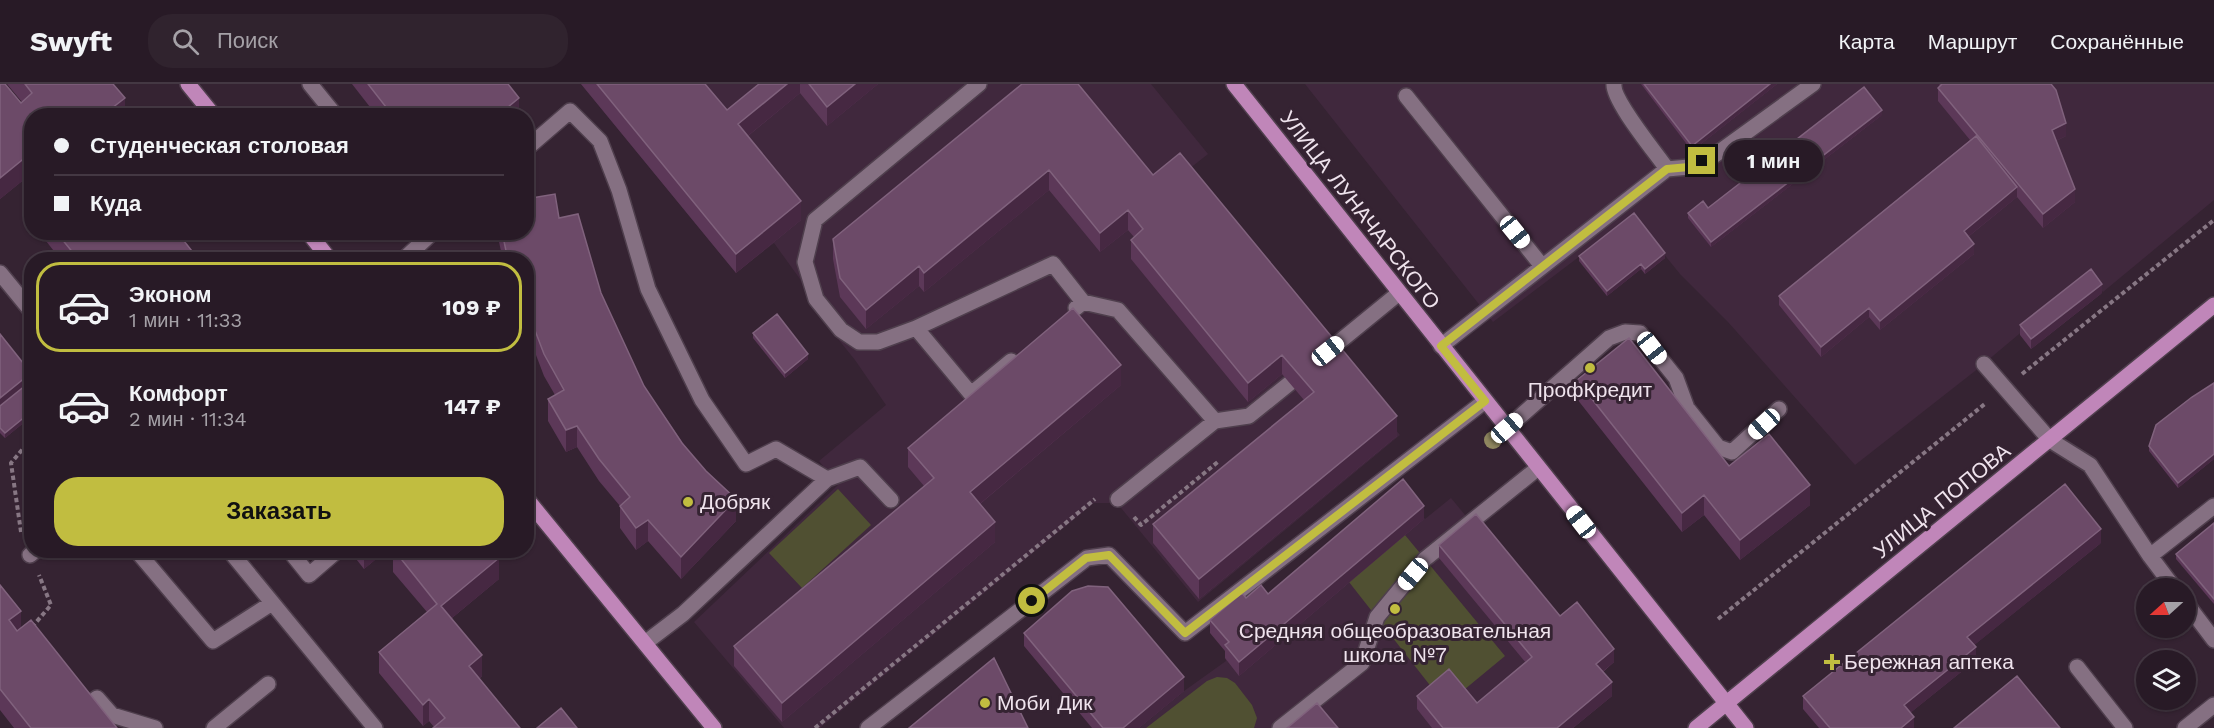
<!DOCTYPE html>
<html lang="ru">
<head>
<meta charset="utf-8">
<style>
  :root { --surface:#281a26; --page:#30232e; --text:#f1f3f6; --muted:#a5a1a7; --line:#443843; --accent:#c1bd40 }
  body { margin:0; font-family:"Work Sans",sans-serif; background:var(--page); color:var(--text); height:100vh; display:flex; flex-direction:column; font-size:22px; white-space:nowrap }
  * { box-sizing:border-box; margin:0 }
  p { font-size:20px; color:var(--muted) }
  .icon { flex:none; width:33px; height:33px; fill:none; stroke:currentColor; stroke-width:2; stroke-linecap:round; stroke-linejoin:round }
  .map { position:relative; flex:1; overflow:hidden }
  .drawer { position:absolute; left:24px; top:168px; width:510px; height:306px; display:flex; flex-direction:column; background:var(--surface); border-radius:24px; box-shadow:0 2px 4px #0004,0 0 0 2px var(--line) }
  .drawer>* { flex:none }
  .hud { position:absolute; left:24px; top:24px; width:510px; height:132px; border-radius:24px; box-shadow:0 2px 4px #0004,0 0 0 2px var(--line); display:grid; align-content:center; height:132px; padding:0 30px; background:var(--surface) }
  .needle { width:39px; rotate:249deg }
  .fabs { position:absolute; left:2136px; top:494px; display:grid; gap:12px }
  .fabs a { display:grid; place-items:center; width:60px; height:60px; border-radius:50%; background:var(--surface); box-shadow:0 2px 4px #0004,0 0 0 2px var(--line); font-size:30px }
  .end { position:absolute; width:27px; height:27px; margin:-14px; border:8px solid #c1bd40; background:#111; box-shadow:0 0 0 3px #111 }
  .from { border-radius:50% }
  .bubble { position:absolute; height:42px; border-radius:21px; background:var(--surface); box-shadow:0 2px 4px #0004,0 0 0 2px var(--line); font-size:20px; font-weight:700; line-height:42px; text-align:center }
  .car { position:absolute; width:18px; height:36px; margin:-18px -9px; border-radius:8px; box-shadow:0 0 4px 2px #0007; background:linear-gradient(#fff 24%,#345 0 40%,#fff 0 76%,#345 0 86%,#fff 0) }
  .hud b { display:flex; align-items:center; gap:21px; height:57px; font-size:22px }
  .hud b+b { border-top:2px solid var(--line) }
  .hud i { width:15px; height:15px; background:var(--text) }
  ul { padding:10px 0 0; list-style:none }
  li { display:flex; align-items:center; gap:18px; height:90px; margin:0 12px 9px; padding:0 18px; border:3px solid transparent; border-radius:24px }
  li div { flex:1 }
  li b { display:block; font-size:22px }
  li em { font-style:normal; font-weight:700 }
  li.current { border-color:var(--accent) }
  li>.icon { width:54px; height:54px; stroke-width:1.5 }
  .cta { display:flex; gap:12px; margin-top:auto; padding:12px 30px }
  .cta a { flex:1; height:69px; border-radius:24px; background:var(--accent); color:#111; font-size:24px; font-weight:700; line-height:69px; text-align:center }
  header { display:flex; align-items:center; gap:36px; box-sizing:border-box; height:84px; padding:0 30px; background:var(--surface); border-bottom:2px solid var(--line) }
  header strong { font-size:28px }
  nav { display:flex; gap:33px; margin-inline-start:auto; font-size:21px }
  .search { width:420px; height:54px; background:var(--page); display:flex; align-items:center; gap:15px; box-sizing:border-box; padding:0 21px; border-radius:24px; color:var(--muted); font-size:22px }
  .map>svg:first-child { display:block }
</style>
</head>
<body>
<header>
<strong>Swyft</strong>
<div class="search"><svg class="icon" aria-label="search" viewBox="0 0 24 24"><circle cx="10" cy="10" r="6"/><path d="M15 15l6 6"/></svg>Поиск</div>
<nav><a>Карта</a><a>Маршрут</a><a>Сохранённые</a></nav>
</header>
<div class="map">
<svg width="2214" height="644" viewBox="0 0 2214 644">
  <rect width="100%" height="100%" fill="#352332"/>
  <path fill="#40283d" d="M581,0h570l57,70 -24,19 216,262 -202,167 -81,-99h-23l-274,225h-36l-90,-106 144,-137 -19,-24 67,-56 -31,-45 -46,-57 -9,-24 -26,-36 -38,30z
    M1305,0h909v116l-111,92 -15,-16 -113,95 -120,94 -127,-143 -48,-48 -47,-58 -140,106z
    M1403,409l22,26 26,-21 108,131 18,-13 37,46 -17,15 -24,51h-434l45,-37 42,-30 -1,-3 43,-51z"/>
  <path fill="#505032" d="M838,405l33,36 -69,63 -33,-35z
    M1405,451l100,121 -46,38 -23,-1 -87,-111z
    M1217,593l10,1 8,5 17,22 5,13 -3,10h-108l61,-47z"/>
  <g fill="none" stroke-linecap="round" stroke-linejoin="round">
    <defs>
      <path id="service" d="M310,0l26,32
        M979,0l-164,136 -10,42 11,37 25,31 18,12h19l38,-14 137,-64 30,38
        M1614,0c-2,16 42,69 53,85l22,-2 26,-12 98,-71
        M1406,12l136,170
        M526,65l44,-38 30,30 19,49 29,99 54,111 44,64 30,-15 51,30
        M403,176l30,-28
        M0,189l32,39
        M1076,224l7,-6 35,8 97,111
        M916,244l55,66 40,-33
        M1441,262l226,-177
        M1328,267l71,-58
        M1984,280l66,76 40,25 60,91 24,32
        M1507,344l102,-90 16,-6 15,1 36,45 11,30 31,39 14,5 47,-43
        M1118,415l97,-78 34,-5 41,-33
        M136,466l77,91 59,-38
        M229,466l146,178
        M289,466l20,25 29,-25
        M30,471l6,-5
        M2150,472l64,-50
        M2186,519l28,37
        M645,559l38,-29 144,-135 33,-12 31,33
        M2077,583l48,61
        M85,624l12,-10 15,17 43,13
        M214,644l54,-44
        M868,644l219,-170 22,-3 76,78 300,-232
        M1280,644l82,-65 15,-46 48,-58 113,-91
        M2185,644l29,-23"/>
      <path id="primary" d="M188,0l26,32
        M1234,0l512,644
        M308,148l22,28
        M526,414l188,230
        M1696,644l518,-423"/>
    </defs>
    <use href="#service" stroke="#4f3f4d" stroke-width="18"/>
    <use href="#primary" stroke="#4f3f4d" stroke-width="18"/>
    <path stroke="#877784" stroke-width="4" stroke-dasharray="4.5 3" stroke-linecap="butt" d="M2022,290l192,-154
      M1134,433l7,8 78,-64
      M21,448l-10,-69 21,-25
      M1718,535l268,-216
      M32,543l19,-22 -12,-30
      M815,644l280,-229"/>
    <use href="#service" stroke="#857082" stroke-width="15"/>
    <use href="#primary" stroke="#c086b9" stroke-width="15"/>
  </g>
  <circle fill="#908760" cx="1493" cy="356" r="9"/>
  <path fill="#5c3858" d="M0,0l21,19 1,-1 -15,-18h106l12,32h-93v57l-32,26z
    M352,0h156l11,32h-142z
    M581,0h124l22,26 32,-26h119l-51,42 -27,-33 -52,43 53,84 -65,53z
    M1022,0l131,91 244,261 -198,163 -46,-56v-19l151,-124 -22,-26 -34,28 -117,-143v-19l3,-3 -6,-7 -28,22 -51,-62 -125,102 -5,-6 -53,43 -26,-32 -7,-38v-20z
    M1641,0h136l-85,67z
    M1939,0h112l15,52 -10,5 19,61 -32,26 -26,-31 -49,40 6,17 -94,76 -11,-13 -48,40 -42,-52v-9l191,-156 -32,-39v-13l2,-3z
    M1882,31l-171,132 -23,-29v-5l20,-5z
    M559,134l42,75 43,93 92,135 -55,58 -33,-38 -12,9 -16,-22v-22l-21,-25 -22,-34 -11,5 -18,-31v-22l7,-4 -11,-19 -16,-42 -2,-74h-23l-4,-18 -1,-10h28z
    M46,148h131l22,28h-138l-15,-19z
    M1579,172l86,2 -20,16 -4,-5 -34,27 -28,-35z
    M2102,209l-71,56 -11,-14v-10z
    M753,249l55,26 -23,19 -32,-40z
    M0,250l31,39 1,43 -27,22 -5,-5z
    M1577,296l152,86 81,39 -70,55 -36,-45 -22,17 -105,-133z
    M2214,299v76l-36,29 -29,-37v-5z
    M1121,301l-141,119 15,38 -213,180 -48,-56v-20l190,-160 -16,-19v-19z
    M1424,435l-185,157 -14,-18v-7l-15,-18v-13l36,-22 22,-4z
    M2214,439v81l-38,-45v-5z
    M2101,459l-127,102 2,15 -66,53 4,15h-95l-16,-19v-13z
    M1439,461l121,71 54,46 -11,10 9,24 -39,32h-141l-15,-19v-13l60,7 49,-40 -87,-105z
    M349,466h38l-23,19z
    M393,467l106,28 -47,39 30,58 -3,3 41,49 -86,-1 -5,-6 -6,5 -44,-53v-21l48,-40 -34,-40z
    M0,501l21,43 96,100h-103l-14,-18z
    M1024,549l160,58 -45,37h-47l-68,-82z"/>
  <path fill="#462842" d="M787,0h13v9l-62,51v-20z
    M855,0h23l-51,42v-19z
    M1770,0h7l-85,67v-5z
    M125,14v18h-18v-4z
    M519,14v18h-22z
    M1882,26v5l-171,132v-5z
    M2066,39v13l-14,7v-13z
    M32,68v21l-32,26v-21z
    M1049,86v20l-125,102v-19z
    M2017,103v10l-53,43v-9z
    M2075,105v13l-32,26v-14z
    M801,117v19l-65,53v-19z
    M1128,126v20l-28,22v-19z
    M1974,160v10l-94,76v-9z
    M1665,169v5l-20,16v-5z
    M1641,180v5l-34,27v-5z
    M919,182v20l-53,43v-19z
    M2102,200v9l-71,56v-10z
    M1869,224v9l-48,40v-10z
    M526,228h2v22h-2z
    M808,270v5l-23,19v-5z
    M1282,271v19l-34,28v-19z
    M1121,281v20l-151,127v-20z
    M31,289v13l-31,25v-13z
    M32,327v5l-27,22v-5z
    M1397,332v20l-198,163v-20z
    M577,342v21l-11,5v-22z
    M2214,370v5l-36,29v-5z
    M1810,401v20l-70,55v-20z
    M1704,411v20l-22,17v-19z
    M736,415v22l-55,58v-22z
    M1424,422v13l-185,157v-14z
    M648,436v21l-12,9v-22z
    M995,438v20l-213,180v-19z
    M2101,445v14l-134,108v-14z
    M367,466h20l-23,19v-16z
    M499,474v21l-58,48v-21z
    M21,527v21l-12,10v-22z
    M1976,563v13l-72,58v-13z
    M1614,565v13l-18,15v-13z
    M482,571v21l-13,11v-21z
    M1184,593v14l-45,37h-16z
    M1612,598v14l-39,32h-16z
    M429,615v22l-6,5v-21z
    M1914,633v11h-13z"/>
  <path fill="#6c4a68" stroke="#80627d" stroke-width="1.5" d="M0,0h5l16,19 11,-10 -7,-9h88l12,14 -18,14 3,4h-78v36l-32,26z
    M368,0h140l11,14 -22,18h-36l-2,-3 -3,3h-63z
    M597,0h108l22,26 32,-26h28l-49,40 63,77 -65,53z
    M809,0h46l-28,23z
    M1022,0h56l75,91 27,-22 217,263 -198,163 -46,-55 161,-132 -32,-37 -34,28 -117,-143 12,-11 -15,-19 -28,23 -51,-63 -125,103 -5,-7 -53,44 -26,-32 -7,-39z
    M1644,0h126l-78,62z
    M1942,0h109l5,6 10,33 -14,7 23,59 -32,25 -105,-126z
    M1864,3l18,23 -171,132 -23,-29 15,-12 5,7z
    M1976,52l41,51 -53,44 10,13 -94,77 -11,-13 -48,39 -42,-51z
    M555,110l4,24 19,-4 23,79 43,93 38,57 24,28 30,28 -55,58 -33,-37 -12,8 -16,-22 10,-9 -31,-38 -22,-33 -11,4 -18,-31 16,-9 -20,-36 -16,-42h-2v-52h-18l-6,-28h24v-33z
    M1634,129l31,40 -20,16 -4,-5 -34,27 -28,-35z
    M56,148h121l22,28h-120z
    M2091,185l11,15 -71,55 -11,-14z
    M1073,224l48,57 -151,127 25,30 -213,181 -48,-57 200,-168 -26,-30z
    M777,230l31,40 -23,19 -32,-40z
    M0,250l31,39 -31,25z
    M1629,254l100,128 40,-32 41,51 -70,55 -36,-45 -22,18 -105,-133z
    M31,297l1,30 -27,22 -5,-5v-22z
    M2214,299v71l-36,29 -29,-37 7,-21 36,-28z
    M1403,395l21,27 -185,156 -14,-17 4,-3 -19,-22 32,-27 4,5 15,-13 7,9z
    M2065,400l36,45 -134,108 9,10 -72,58 10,12 -13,11h-71l-27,-32z
    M1476,430l84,102 17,-14 37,47 -18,15 16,18 -55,46h-114l-26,-32 32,-27 28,34 55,-46 -93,-112z
    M2214,439v76l-38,-45z
    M394,466h99l6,8 -58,48 41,49 -13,11 51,62h-87l12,-10 -16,-19 -6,6 -44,-53 58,-48z
    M0,501l21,26 -12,9 8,11 14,-11 86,108h-86l-31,-39z
    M1088,502l20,1 76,90 -61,51h-20l-79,-95 48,-42z
    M994,574l34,70h-119z
    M2017,592l43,52h-106z
    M1317,619l21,25h-51z
    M561,624l16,20h-40z"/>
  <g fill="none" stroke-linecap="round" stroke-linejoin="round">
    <path stroke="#c1bd40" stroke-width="8" d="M1032,517l54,-43 23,-3 76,78 300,-232 -44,-55 226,-177 22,-2 13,-6"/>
  </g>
  <g fill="#c1bd40" stroke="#352332" stroke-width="2">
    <circle cx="1590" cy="284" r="6"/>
    <circle cx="688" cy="418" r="6"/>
    <circle cx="1395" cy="525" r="6"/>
    <path d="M1829 569h6v6h6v6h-6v6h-6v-6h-6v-6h6z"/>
    <circle cx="985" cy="619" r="6"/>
  </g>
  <g text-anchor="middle" stroke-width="6" stroke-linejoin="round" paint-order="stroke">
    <g font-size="21" fill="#efe3ed" stroke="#352332">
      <text transform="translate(1360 126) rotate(52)" y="7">УЛИЦА ЛУНАЧАРСКОГО</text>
      <text transform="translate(1942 417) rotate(-39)" y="7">УЛИЦА ПОПОВА</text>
    </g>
    <g font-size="21" fill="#efe3ed" stroke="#352332" text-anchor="start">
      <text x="1590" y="313" text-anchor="middle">ПрофКредит</text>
      <text x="700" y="425">Добряк</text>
      <text x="1395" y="554" text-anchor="middle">Средняя общеобразовательная<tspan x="1395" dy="24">школа №7</tspan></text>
      <text x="1844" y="585">Бережная аптека</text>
      <text x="997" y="626">Моби Дик</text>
    </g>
  </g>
</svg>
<div class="fabs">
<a><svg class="needle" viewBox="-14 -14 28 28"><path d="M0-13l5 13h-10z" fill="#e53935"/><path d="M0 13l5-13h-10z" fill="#a5a1a7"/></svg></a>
<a><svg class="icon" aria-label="layers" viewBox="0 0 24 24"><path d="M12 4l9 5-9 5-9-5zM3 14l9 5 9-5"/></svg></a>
</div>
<i class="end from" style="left:1032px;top:517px"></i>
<i class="end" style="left:1702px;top:77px"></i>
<div class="bubble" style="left:1724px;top:56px;width:99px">1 мин</div>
<i class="car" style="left:1515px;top:148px;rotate:141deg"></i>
<i class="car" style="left:1652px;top:264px;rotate:142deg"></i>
<i class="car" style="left:1328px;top:267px;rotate:51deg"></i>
<i class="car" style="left:1764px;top:340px;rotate:228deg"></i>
<i class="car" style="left:1507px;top:344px;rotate:49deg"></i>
<i class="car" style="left:1581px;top:438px;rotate:322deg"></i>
<i class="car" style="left:1413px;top:490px;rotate:220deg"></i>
<div class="hud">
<b><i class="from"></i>Студенческая столовая</b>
<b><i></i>Куда</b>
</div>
<section class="drawer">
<ul>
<li class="current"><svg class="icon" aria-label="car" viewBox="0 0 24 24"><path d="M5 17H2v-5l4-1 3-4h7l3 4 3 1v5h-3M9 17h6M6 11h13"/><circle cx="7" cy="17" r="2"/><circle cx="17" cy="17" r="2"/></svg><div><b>Эконом</b><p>1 мин · 11:33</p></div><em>109 ₽</em></li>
<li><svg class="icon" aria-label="car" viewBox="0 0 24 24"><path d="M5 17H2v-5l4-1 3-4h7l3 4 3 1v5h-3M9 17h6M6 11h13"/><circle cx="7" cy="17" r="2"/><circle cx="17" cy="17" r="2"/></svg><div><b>Комфорт</b><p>2 мин · 11:34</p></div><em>147 ₽</em></li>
</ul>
<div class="cta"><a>Заказать</a></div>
</section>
</div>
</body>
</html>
